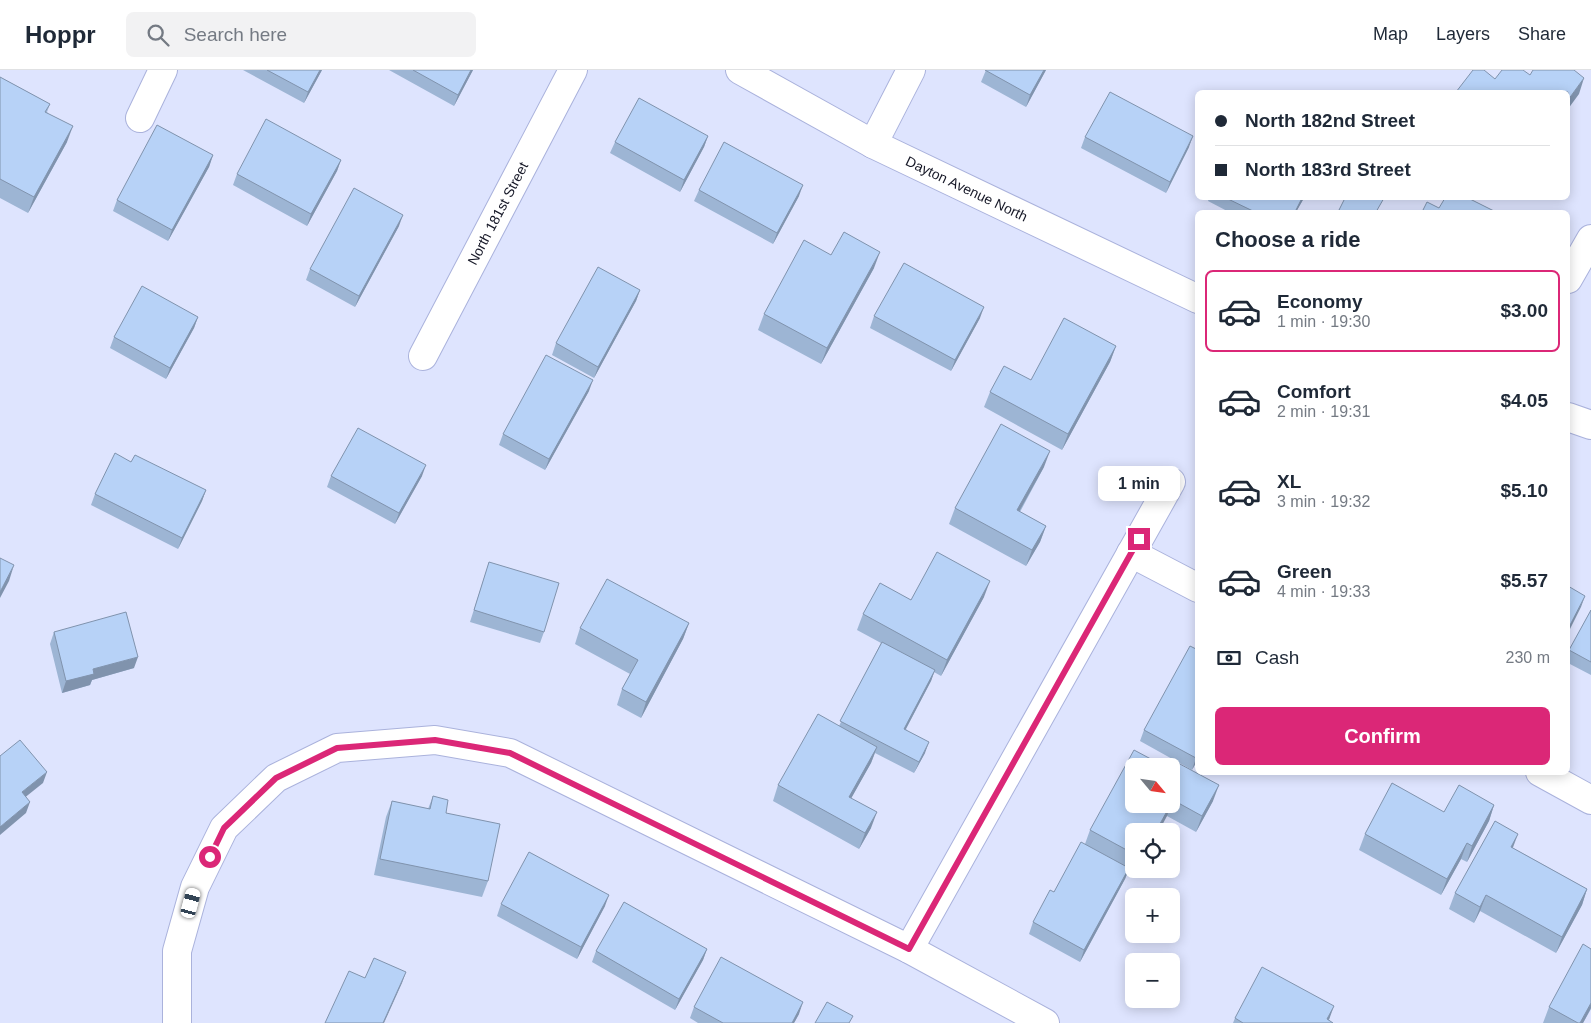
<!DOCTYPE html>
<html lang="en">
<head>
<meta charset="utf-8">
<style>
  :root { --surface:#fff; --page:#f2f2f3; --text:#1f2937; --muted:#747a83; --line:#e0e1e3; --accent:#db2777 }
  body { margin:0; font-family:Helvetica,sans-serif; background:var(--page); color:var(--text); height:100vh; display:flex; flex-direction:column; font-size:19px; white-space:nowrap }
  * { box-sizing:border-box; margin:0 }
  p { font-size:16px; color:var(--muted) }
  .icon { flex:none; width:28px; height:28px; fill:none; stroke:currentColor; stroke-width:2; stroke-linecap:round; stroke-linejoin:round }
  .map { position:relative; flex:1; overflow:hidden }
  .side { position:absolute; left:1195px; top:140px; width:375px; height:565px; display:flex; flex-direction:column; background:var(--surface); border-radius:8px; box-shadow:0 2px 12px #0003 }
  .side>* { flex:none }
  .hud { position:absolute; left:1195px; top:20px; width:375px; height:110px; border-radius:8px; box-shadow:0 2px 12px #0003; display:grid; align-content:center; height:110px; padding:0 20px; background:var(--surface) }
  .needle { width:32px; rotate:119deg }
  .buttons { position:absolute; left:1125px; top:688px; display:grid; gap:10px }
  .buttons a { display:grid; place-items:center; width:55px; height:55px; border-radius:8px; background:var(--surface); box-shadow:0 2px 12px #0003; font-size:25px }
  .end { position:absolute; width:22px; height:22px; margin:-11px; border:6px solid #db2777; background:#fff; box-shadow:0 0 0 2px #fff }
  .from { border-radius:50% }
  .bubble { position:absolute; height:35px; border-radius:8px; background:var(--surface); box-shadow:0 2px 12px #0003; font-size:16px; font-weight:700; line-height:35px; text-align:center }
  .car { position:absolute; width:15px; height:30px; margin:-15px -8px; border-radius:6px; box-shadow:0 0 4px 1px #0007; background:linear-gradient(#fff 24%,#345 0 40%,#fff 0 76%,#345 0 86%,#fff 0) }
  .hud b { display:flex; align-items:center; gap:18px; height:48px; font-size:19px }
  .hud b+b { border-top:1px solid var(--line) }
  .hud i { width:12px; height:12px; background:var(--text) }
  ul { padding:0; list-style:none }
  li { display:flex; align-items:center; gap:15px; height:82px; margin:0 10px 8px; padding:0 10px; border:2px solid transparent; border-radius:8px }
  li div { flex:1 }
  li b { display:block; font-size:19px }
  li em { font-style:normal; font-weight:700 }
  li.current { border-color:var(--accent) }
  li>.icon { width:45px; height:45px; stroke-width:1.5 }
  h2 { padding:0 20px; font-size:22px; line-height:60px }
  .pay { display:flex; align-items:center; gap:12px; height:55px; padding:0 20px; font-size:19px }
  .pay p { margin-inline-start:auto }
  .action { display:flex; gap:10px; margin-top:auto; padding:10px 20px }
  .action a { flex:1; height:58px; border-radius:8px; background:var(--accent); color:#fff; font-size:20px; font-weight:700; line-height:58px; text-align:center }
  header { display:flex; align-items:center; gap:30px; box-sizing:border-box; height:70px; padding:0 25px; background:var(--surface); border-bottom:1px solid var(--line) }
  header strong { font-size:24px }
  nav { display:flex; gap:28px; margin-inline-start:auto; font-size:18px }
  .search { width:350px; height:45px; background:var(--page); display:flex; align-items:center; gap:12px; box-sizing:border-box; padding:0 18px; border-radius:8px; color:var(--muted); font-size:19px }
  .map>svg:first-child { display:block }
</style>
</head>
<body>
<header>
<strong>Hoppr</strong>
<div class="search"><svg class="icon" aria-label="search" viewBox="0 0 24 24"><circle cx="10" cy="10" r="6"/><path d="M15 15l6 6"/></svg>Search here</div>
<nav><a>Map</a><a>Layers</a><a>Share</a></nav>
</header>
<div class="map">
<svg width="1591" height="953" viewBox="0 0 1591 953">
  <rect width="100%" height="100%" fill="#dee4fe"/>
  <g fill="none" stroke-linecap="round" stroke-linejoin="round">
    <defs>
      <g id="minor">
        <path d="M140,48l23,-48"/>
        <path d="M873,74l38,-74"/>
        <path d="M1568,209l23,-40"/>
        <path id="s1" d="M423,286l150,-286"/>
        <path d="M1131,483l67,35"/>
        <path d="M1540,702l51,28"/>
        <path d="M909,879l262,-467"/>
        <path d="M177,953v-72l18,-64 29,-59 52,-50 61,-30 98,-8 75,13 399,196 136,74"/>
      </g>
      <g id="tertiary">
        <path id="s2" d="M740,0l133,74 325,155"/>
        <path d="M1568,347l23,8"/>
      </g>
    </defs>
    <use href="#minor" stroke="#aab2dc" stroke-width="30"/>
    <use href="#tertiary" stroke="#aab2dc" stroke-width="30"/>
    <use href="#minor" stroke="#fff" stroke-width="28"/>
    <use href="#tertiary" stroke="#fff" stroke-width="28"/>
  </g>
  <path fill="#9db5d4" d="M243,0h79l-18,33z
    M389,0h84l-19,36z
    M986,0h60l-20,37 -45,-25z
    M0,7l50,27 -3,8 20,30 -39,71 -28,-15z
    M708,66l-4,11 -24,45 -70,-39 5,-11z
    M1085,67l104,10 -23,46 -85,-45z
    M213,85l-4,12 -41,74 -55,-30 4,-11z
    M341,90l-4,11 -30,55 -74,-41 4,-11z
    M699,120l100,6 -26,48 -79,-43z
    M1209,128h95l-8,14h-67l-21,-11z
    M399,156l-44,81 -49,-27 4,-11z
    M831,185l43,13 -53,96 -63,-34 6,-16z
    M640,220l-4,11 -42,77 -42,-23 4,-12z
    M874,246l106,2 -29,53 -81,-43z
    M198,247l-4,11 -28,51 -56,-31 4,-11z
    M1116,276l-6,16 -48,88 -78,-43 6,-15 41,-12z
    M589,321l-44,79 -46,-25 4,-11z
    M131,392l75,28 -4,11 -24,48 -87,-44 4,-11z
    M1044,397l-24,45 26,14 -6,16 -14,24 -77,-42 6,-16z
    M331,406h91l-27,48 -68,-37z
    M489,492l55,70 -4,11 -70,-21z
    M984,527l-43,79 -7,-4 -3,9 -25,48 19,24 -11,20 -39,-20 -4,10 -20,35 20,30 -12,21 -86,-48 5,-16 61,-59 42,-83 -24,-13 6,-16 48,-14z
    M1591,540v65l-23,-12v-8l1,-5z
    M689,553l-6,16 -42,79 -24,-13 5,-16 8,-15 -55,-30 5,-16z
    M54,562l80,36 -42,12 -2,5 -28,8 -12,-49z
    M1198,580v109l-6,11 -52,-29 4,-11z
    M1171,700l42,31 -17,31 -29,-16 -33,15v38h5l-3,5 -7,-4 -4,9 -45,83 -51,-28 4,-12 21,-30 31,-48 5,-14z
    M433,726l13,17 42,68 -6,16 -108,-22 12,-58 6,-16 36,8z
    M1494,735l-5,16 -22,41 -6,-3 -20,36 -82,-45 6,-16 79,-22z
    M1513,778l74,41 -5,16 -26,48 -76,-42 -6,12 -25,-14 6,-16z
    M501,834l104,2 -28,53 -80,-43z
    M707,879l-4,11 -28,50 -83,-48 4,-11z
    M1591,879v60l-8,14h-40l6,-16z
    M694,937l105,7 -5,9h-96l-8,-5z
    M1330,947l-1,3 4,3h-100l2,-5z"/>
  <path fill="#8093ad" d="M320,0h2l-18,33 4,-11z
    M471,0h2l-19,36 4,-11z
    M1044,0h2l-20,37 4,-12z
    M1584,8l-5,16 -11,15v-9z
    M73,56l-6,16 -39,71 6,-16z
    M708,66l-4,11 -24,45 4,-12z
    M1193,66l-4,11 -23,46 4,-11z
    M213,85l-4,12 -41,74 4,-11z
    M341,90l-4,11 -30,55 4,-12z
    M803,115l-4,11 -26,48 4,-11z
    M1302,128h2l-8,14h-1z
    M403,145l-4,11 -44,81 4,-11z
    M880,182l-6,16 -53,96 6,-16z
    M640,220l-4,11 -42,77 4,-11z
    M984,237l-4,11 -29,53 4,-11z
    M198,247l-4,11 -28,51 4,-11z
    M1116,276l-6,16 -48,88 6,-16z
    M593,310l-4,11 -44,79 4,-11z
    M1050,381l-6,16 -33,59 6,-16z
    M426,395l-4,11 -27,48 4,-11z
    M206,420l-4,11 -24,48 4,-11z
    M1046,456l-6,16 -14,24 6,-16z
    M14,495l-5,16 -9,17v-6z
    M990,511l-6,16 -43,79 6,-16z
    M1585,526l-4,11 -13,26v-4z
    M689,553l-6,16 -42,79 5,-16z
    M138,587l-4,11 -42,12 -2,5 -28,8 4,-12 27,-12z
    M935,600l-4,11 -31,59 4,-11z
    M929,672l-4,11 -11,20 5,-11z
    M877,677l-6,16 -28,50 6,-16z
    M1198,685v4l-6,11 4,-12z
    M47,702l-4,11 -25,20 4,-11z
    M1219,715l-6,16 -17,31 6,-16z
    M1173,730l-6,16 -8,15h-3z
    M30,732l-4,11 -26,22v-8z
    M1494,735l-5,16 -22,41 5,-16z
    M877,742l-6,16 -12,21 6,-16z
    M1518,764l-6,16 -1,-3z
    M1467,773l-6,16 -20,36 6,-16z
    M1129,798l-4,11 -45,83 4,-12z
    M1587,819l-5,16 -26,48 6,-16z
    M609,825l-4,11 -28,53 4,-12z
    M1486,825l-6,16 -6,12 6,-16z
    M707,879l-4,11 -28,50 4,-11z
    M406,902l-4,11 -18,40h-1z
    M803,932l-4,12 -5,9h-2z
    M1591,933v5l-8,15h-3z
    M1334,936l-4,11 -3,6v-4z"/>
  <path fill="#b7d2f7" stroke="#8093ad" d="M267,0h53l-12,22z
    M413,0h58l-13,25z
    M985,0h59l-14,25z
    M1473,0h11l11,9 7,-9h21l7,5 3,-5h41l10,8 -16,22v-8h-112z
    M0,7l50,27 -5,8 28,14 -39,71 -34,-18z
    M1110,22l83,44 -23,46 -85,-45z
    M639,28l69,38 -24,44 -69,-38z
    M266,49l75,41 -30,54 -74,-40z
    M157,55l56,30 -41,75 -55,-30z
    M724,72l79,43 -26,48 -78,-43z
    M354,118l49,27 -44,81 -49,-27z
    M1226,128h76l-7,14h-40z
    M1345,128h39l-8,14h-33l-4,-2z
    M1445,128h23l26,13 -1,1h-71l5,-10 12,6z
    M844,162l36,20 -53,96 -63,-34 40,-74 27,15z
    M904,193l80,44 -29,53 -81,-44z
    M598,197l42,23 -42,77 -42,-24z
    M142,216l56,31 -28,51 -56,-31z
    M1064,248l52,28 -48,88 -78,-42 14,-26 27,14z
    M546,285l47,25 -44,79 -46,-25z
    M1001,354l49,27 -33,59 29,16 -14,24 -77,-42z
    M358,358l68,37 -27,48 -68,-37z
    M115,383l16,9 4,-7 71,35 -24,48 -87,-44z
    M937,482l53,29 -43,79 -84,-46 17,-31 31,17z
    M0,488l14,7 -14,27z
    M489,492l70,21 -15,49 -70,-22z
    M607,509l82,44 -43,79 -24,-13 16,-29 -58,-32z
    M1568,516l17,10 -17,33z
    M1591,540v52l-22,-12z
    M126,542l12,45 -45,12 1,5 -28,7 -12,-49z
    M882,572l53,28 -31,59 25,13 -10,20 -79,-41z
    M1190,576l8,4v105l-2,3 -52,-28z
    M818,644l59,33 -28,50 28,15 -12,21 -87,-48z
    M20,670l27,32 -25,20 8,10 -30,25v-71z
    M1134,680l30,16h-30v38h37l-15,27h-22v23l-44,-24z
    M1178,693l41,22 -17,31 -29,-16 -2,3v-33l3,1z
    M1392,713l52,29 15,-27 35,20 -22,41 -5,-3 -20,36 -82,-45z
    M433,726l15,4 -2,13 54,11 -12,57 -108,-22 12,-58 38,8z
    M1495,751l23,13 -7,13 76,42 -25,48 -76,-42 -6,12 -25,-14z
    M1081,772l48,26 -45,82 -51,-28 17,-32 4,2z
    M529,782l80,43 -28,52 -80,-43z
    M624,832l83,47 -28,50 -83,-48z
    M1583,874l8,5v54l-11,20h-2l-29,-16z
    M721,887l82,45 -11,21h-69l-29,-16z
    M374,888l32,14 -23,51h-58l24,-52 16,7z
    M1262,897l72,39 -7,13 6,4h-90l-8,-5z
    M827,932l26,14 -4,7h-34z"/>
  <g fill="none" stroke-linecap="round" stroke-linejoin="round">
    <path stroke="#db2777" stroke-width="6" d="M210,787l14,-29 52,-50 61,-30 98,-8 75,13 399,196 230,-410"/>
  </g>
  <g text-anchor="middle" stroke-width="4" stroke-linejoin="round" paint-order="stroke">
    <g font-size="14" fill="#151726" stroke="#f0f2fb">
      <text dy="5" stroke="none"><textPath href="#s2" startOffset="256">Dayton Avenue North</textPath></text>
      <text dy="5" stroke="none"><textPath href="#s1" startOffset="161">North 181st Street</textPath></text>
    </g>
  </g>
</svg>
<div class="buttons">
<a><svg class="needle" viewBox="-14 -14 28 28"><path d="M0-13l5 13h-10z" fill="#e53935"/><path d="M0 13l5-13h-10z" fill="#747a83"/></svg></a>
<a><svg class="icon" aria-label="locate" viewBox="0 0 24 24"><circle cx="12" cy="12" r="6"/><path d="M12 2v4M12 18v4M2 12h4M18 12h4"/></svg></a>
<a>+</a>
<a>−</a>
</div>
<i class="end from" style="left:210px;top:787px"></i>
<i class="end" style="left:1139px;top:469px"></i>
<div class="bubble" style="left:1098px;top:396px;width:82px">1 min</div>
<i class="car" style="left:191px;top:833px;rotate:15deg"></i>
<div class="hud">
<b><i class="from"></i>North 182nd Street</b>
<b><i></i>North 183rd Street</b>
</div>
<section class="side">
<h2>Choose a ride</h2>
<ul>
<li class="current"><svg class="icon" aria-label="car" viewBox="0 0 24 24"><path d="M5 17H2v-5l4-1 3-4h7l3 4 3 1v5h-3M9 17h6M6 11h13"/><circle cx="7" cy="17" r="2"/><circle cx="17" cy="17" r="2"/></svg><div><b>Economy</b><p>1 min · 19:30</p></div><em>$3.00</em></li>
<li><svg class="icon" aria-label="car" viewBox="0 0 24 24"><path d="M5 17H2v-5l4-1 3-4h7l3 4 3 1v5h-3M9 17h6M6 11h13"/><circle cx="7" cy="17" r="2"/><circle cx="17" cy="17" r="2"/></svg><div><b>Comfort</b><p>2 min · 19:31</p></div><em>$4.05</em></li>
<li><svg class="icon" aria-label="car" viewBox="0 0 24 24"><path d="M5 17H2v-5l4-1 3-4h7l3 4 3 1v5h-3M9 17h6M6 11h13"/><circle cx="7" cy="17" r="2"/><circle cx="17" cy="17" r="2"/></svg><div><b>XL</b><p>3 min · 19:32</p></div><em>$5.10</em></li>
<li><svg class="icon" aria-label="car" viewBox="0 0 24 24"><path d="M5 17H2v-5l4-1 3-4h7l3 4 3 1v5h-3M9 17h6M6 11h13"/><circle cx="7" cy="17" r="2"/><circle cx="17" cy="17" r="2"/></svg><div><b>Green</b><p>4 min · 19:33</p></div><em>$5.57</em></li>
</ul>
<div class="pay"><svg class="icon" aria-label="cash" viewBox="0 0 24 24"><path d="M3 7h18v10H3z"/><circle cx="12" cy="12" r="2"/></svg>Cash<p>230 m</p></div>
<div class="action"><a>Confirm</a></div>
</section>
</div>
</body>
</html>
